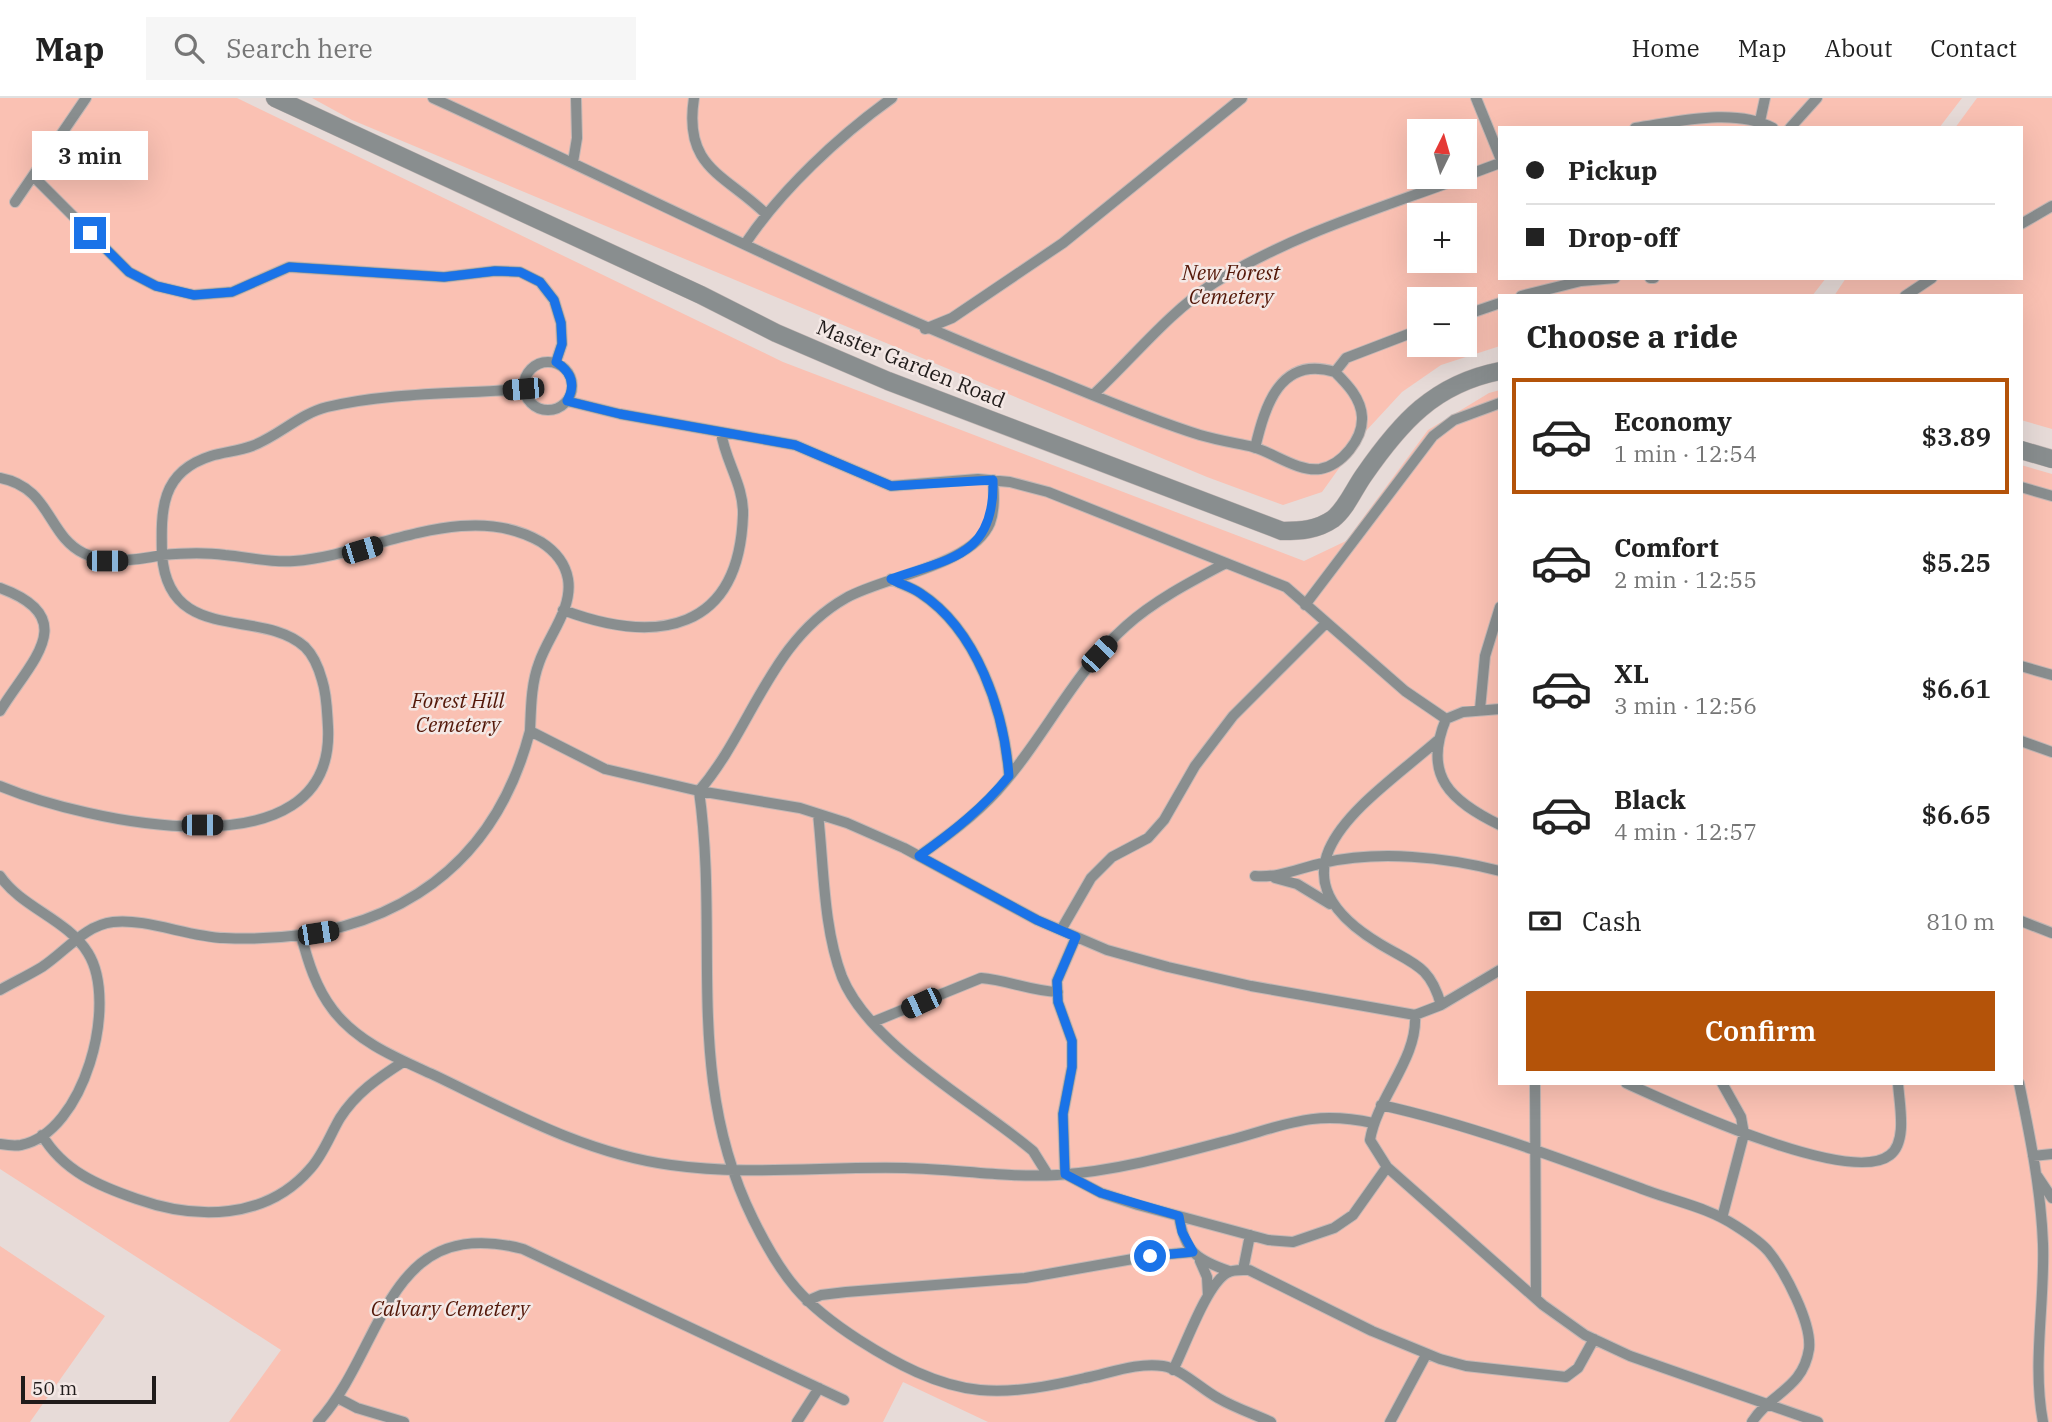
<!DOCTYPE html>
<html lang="en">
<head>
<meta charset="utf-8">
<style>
  :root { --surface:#fff; --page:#f6f6f6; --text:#222; --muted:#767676; --line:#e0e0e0; --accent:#b45309 }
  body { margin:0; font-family:"IBM Plex Serif",serif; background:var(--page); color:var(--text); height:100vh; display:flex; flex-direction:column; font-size:26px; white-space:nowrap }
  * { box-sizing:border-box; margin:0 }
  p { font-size:23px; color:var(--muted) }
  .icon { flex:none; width:38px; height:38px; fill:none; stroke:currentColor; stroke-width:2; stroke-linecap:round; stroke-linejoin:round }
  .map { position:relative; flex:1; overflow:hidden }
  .drawer { position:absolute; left:1498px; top:196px; width:525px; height:791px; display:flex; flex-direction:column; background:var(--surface); border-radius:0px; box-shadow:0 7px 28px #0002 }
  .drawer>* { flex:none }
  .guide { position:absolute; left:1498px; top:28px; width:525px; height:154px; border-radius:0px; box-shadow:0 7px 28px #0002; display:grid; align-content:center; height:154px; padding:0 28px; background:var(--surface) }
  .needle { width:46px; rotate:5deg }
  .buttons { position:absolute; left:1407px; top:21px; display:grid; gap:14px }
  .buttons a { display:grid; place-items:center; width:70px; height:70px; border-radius:0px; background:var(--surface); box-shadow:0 7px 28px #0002; font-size:35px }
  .scale { position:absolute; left:21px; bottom:18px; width:135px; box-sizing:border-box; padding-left:7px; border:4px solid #201b1a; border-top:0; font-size:19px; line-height:24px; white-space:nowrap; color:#201b1a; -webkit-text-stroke:5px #f4e8e5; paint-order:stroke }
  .end { position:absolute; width:32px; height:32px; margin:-16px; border:9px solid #1a73e8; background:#fff; box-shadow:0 0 0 4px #fff }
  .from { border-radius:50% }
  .bubble { position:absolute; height:49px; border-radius:0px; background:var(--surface); box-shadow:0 7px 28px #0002; font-size:23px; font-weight:600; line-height:49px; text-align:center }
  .car { position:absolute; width:21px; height:42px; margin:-21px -10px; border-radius:9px; box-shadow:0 0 5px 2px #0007; background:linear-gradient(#222 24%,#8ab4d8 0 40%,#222 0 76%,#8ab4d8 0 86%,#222 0) }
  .guide b { display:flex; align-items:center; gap:24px; height:66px; font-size:26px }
  .guide b+b { border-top:2px solid var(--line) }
  .guide i { width:18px; height:18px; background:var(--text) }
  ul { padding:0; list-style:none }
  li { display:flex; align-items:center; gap:21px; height:116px; margin:0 14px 10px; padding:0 14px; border:4px solid transparent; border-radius:0px }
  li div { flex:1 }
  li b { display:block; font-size:26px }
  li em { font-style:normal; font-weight:600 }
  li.on { border-color:var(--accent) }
  li>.icon { width:63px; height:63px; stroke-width:1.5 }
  h2 { padding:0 28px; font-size:32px; line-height:84px }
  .pay { display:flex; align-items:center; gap:18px; height:77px; padding:0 28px; font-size:26px }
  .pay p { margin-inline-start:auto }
  .button { display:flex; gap:14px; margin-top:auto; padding:14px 28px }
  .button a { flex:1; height:80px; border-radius:0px; background:var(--accent); color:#fff; font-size:28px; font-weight:600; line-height:80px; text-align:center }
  header { display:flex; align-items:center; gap:42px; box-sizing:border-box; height:98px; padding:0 35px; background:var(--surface); border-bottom:2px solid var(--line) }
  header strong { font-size:33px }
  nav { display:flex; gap:38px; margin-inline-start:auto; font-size:24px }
  .search { width:490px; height:63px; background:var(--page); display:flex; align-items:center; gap:18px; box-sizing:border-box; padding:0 24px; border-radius:0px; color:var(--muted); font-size:26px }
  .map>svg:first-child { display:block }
</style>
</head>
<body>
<header>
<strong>Map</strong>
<div class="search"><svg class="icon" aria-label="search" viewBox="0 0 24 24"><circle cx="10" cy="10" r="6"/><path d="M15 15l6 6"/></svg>Search here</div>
<nav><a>Home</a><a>Map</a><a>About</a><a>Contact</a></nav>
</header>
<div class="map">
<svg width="2052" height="1324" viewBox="0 0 2052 1324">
  <rect width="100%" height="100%" fill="#e7dbd8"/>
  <path fill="#fac1b3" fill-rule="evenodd" d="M0,0h237l546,264 521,199 42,-20 82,-111 61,-37 11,-3v693h521v-618l31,9v948h-1064l-85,-40 -20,40h-654l52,-72 -281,-181z
    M312,0h1650l-23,30h-439v150h326l-14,18h-312v50l-59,19 -39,27 -37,40 -43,60 -39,13 -76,-28 -855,-357zM1419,33h46v46h-46zM1419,117h46v46h-46zM1419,201h46v46h-46z
    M1977,0h75v331l-31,-9v-124h-187l12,-18h175v-150h-66z
    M0,1148l105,70 -75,106h-30z"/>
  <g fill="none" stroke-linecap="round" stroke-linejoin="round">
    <defs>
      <path id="service" d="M433,0c206,94 407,198 618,280 49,20 98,41 149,57 17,5 35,8 53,12 21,6 45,25 67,22 22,-4 43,-30 42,-52 -1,-19 -15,-33 -27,-45l11,-14 73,-28
        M694,0c-11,70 31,76 72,116
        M1476,0l24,59
        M1760,23l5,-23
        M1635,30c42,-6 99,-21 138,0
        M1790,30l27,-30
        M573,64l4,-24 -1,-40
        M33,78l96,96 27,14 38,9 38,-3 57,-25 155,10 51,-6 25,1 20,10 14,18 7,23 1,21 -6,18
        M1465,78l35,-13
        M15,104l71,-104
        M2021,126l31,-18
        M745,146c36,-54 94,-108 147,-146
        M1650,180h4
        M1521,198l60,-15 34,-3
        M1905,198l27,-18
        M1465,217l35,-12
        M925,231l27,-11 111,-75 179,-145
        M524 288a24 24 0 1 1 48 0a24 24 0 1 1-48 0Z
        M523,291c-64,5 -133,3 -196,18 -28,7 -48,29 -75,39 -13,5 -28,6 -41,10 -51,16 -50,54 -49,99 21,-2 42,-3 63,0 23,2 46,8 69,6 79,-6 172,-63 247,-19 14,9 24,20 27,37 5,30 -20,57 -29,84 -8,21 -8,45 -9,68l75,38 94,22 101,17 47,15 57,25 133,72 70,30 61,17 83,19 164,29 26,-10 59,-35
        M1093,297c41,-38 74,-81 121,-112 76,-48 167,-75 250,-106
        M567,303l53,13 175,31 96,41 87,-7 32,3 38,10 238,95 119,104 41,28 17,-7 37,-3
        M1255,350c10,-42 25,-93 80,-76
        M0,380c73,14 33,105 162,77 7,91 100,52 143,92 9,9 14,22 17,33 5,15 5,32 6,47 8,153 -246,93 -328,59
        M993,382c1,14 2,30 -3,43 -18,43 -105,53 -144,75 -76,43 -94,131 -147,193 21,148 -16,286 54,428 29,59 50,85 106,121 36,23 78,46 121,50 35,3 71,-4 105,-12 25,-5 53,-16 78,-12 19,3 38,23 55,32 17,10 36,16 53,24
        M2021,389l31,9
        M891,481c9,5 20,8 29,14 57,37 84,118 89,183
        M0,490c83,30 30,74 0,123
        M1305,507l128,-169 21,-16 46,-17
        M563,512c94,35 176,22 180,-95 1,-30 -18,-54 -22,-83
        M2021,568l31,9
        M1480,611l5,-53 15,-49
        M1446,621c-24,57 5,82 54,106
        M1437,643c-69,60 -182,128 -57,203 33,20 50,21 61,61
        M2021,643l31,11
        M818,716c6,53 5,113 24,163 28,69 136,127 191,174l15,24
        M919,758c28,-20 55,-40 78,-65 47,-52 76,-118 129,-165 29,-26 66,-45 100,-63
        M0,778c22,32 67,43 88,77 31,50 -4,180 -67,192 -6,1 -15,0 -21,-1
        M1255,778c25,2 44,-8 68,-13 56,-13 122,-6 177,8
        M1275,780l22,6 33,20
        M2021,823l31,12
        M1061,832l30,-52 21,-21 36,-19 16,-18 31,-54 38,-50 93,-93
        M301,837c7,27 15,53 32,75 25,33 66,49 103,66 75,36 151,78 235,89 78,11 156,1 234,3 51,1 101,10 152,7 59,-4 117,-20 173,-35 56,-15 82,-30 143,-17
        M1076,839l-19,44 1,21 14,39v26l-9,47 2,60 36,19 37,12 130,35 25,2 41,-14 19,-13 34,-48
        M0,892c14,-8 29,-15 42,-23 23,-15 43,-42 71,-45 33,-4 76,15 111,16 149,7 267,-57 306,-207
        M1415,917c3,44 -38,82 -45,125l17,27 156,138 42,30 45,21 188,66
        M873,924l108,-44c26,2 50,13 77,14
        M1535,985l1,215
        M1626,985c44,20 224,104 264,72 18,-14 9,-52 8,-72
        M2019,985c11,53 22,107 24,161 2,59 -11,120 0,178
        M1381,1007c90,20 180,54 267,86 30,11 61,17 88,35 11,7 25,16 33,26 16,20 43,71 40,97 -6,40 -39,44 -57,73
        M42,1037c21,36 57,51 95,64 59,21 129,21 173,-30 13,-14 20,-34 30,-51 16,-25 38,-40 63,-56
        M2033,1058l19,-2
        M2036,1076l16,24
        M1179,1119c6,35 18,43 50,54
        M1722,1120l22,-84 -3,-17 -19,-34
        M1200,1163l7,16 1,18
        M1243,1172l7,-35
        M807,1203l14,-6 25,-3 179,-14 125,-22 43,-4
        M1173,1272c12,-23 33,-85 54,-97 6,-4 15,-3 22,-3l123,61 68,28 26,7 100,11 12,-9 16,-29
        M338,1300l19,10 47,14
        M318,1324c68,-75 67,-209 205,-173l321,151
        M797,1324l22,-34
        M1390,1324l36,-67"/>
      <path id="minor" d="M275,0l426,197 75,38 112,48 394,150c19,0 35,-1 51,-12 13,-10 21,-30 31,-44 36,-52 70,-91 136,-104
        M2021,352l31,9"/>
    </defs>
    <use href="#service" stroke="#c3b8b6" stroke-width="12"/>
    <use href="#minor" stroke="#c3b8b6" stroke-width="19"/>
    <use href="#service" stroke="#898e8f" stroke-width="10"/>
    <use href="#minor" stroke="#898e8f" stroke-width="18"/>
  </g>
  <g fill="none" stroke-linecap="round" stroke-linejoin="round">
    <path stroke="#1a73e8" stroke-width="9" d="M90,135l39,39 27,14 38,9 38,-3 57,-25 155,10 51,-6 25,1 20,10 14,18 7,23 1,21 -6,18c16,10 20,23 11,39l53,13 175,31 96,41 102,-6c2,76 -42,78 -102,99 9,5 20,8 29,14 57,37 84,118 89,183 -26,32 -56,56 -90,80l118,64 39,17 -19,44 1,21 14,39v26l-9,47 2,60 36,19 78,23 3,16 11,20 -43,4"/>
  </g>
  <g text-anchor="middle" stroke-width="5" stroke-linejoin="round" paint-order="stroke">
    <g font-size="21" font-style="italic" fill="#541809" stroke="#f4e8e5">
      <text x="1231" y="182">New Forest<tspan x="1231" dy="24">Cemetery</tspan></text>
      <text x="458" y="610">Forest Hill<tspan x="458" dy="24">Cemetery</tspan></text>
      <text x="450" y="1218">Calvary Cemetery</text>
    </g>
    <g font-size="21" fill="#201b1a" stroke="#f4e8e5">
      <text transform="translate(911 266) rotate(22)" y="7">Master Garden Road</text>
    </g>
  </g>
</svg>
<div class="buttons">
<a><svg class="needle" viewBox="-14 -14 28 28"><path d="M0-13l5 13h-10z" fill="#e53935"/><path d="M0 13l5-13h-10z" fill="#767676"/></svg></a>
<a>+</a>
<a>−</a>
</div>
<div class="scale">50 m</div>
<i class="end from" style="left:1150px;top:1158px"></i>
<i class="end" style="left:90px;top:135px"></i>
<div class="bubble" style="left:32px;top:33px;width:116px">3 min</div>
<i class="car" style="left:523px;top:291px;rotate:265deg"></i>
<i class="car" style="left:362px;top:452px;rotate:73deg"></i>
<i class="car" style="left:107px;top:463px;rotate:90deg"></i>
<i class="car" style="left:1099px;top:556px;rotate:43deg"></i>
<i class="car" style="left:202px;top:727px;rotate:90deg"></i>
<i class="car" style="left:318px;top:835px;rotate:81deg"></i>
<i class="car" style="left:921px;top:905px;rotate:245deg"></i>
<div class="guide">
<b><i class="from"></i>Pickup</b>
<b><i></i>Drop-off</b>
</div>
<section class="drawer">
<h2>Choose a ride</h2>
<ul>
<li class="on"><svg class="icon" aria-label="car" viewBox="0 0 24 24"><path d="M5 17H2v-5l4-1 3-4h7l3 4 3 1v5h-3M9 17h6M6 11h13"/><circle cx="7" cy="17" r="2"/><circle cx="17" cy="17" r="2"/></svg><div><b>Economy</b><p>1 min · 12:54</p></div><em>$3.89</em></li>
<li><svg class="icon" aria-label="car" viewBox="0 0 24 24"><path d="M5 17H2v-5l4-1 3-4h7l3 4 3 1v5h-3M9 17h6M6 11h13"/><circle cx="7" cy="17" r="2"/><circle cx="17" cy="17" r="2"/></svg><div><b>Comfort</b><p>2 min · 12:55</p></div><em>$5.25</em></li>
<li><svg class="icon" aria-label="car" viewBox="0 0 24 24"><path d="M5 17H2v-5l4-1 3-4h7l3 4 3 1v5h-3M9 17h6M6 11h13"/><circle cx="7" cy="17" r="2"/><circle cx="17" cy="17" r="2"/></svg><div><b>XL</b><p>3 min · 12:56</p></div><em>$6.61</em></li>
<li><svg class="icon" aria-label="car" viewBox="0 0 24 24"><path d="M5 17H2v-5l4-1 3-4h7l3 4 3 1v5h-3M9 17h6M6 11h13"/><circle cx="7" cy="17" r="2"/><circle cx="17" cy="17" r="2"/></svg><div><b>Black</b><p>4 min · 12:57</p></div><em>$6.65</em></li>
</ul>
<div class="pay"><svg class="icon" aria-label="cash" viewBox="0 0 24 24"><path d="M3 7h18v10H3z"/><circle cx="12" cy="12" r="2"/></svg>Cash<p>810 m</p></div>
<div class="button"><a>Confirm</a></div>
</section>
</div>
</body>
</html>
